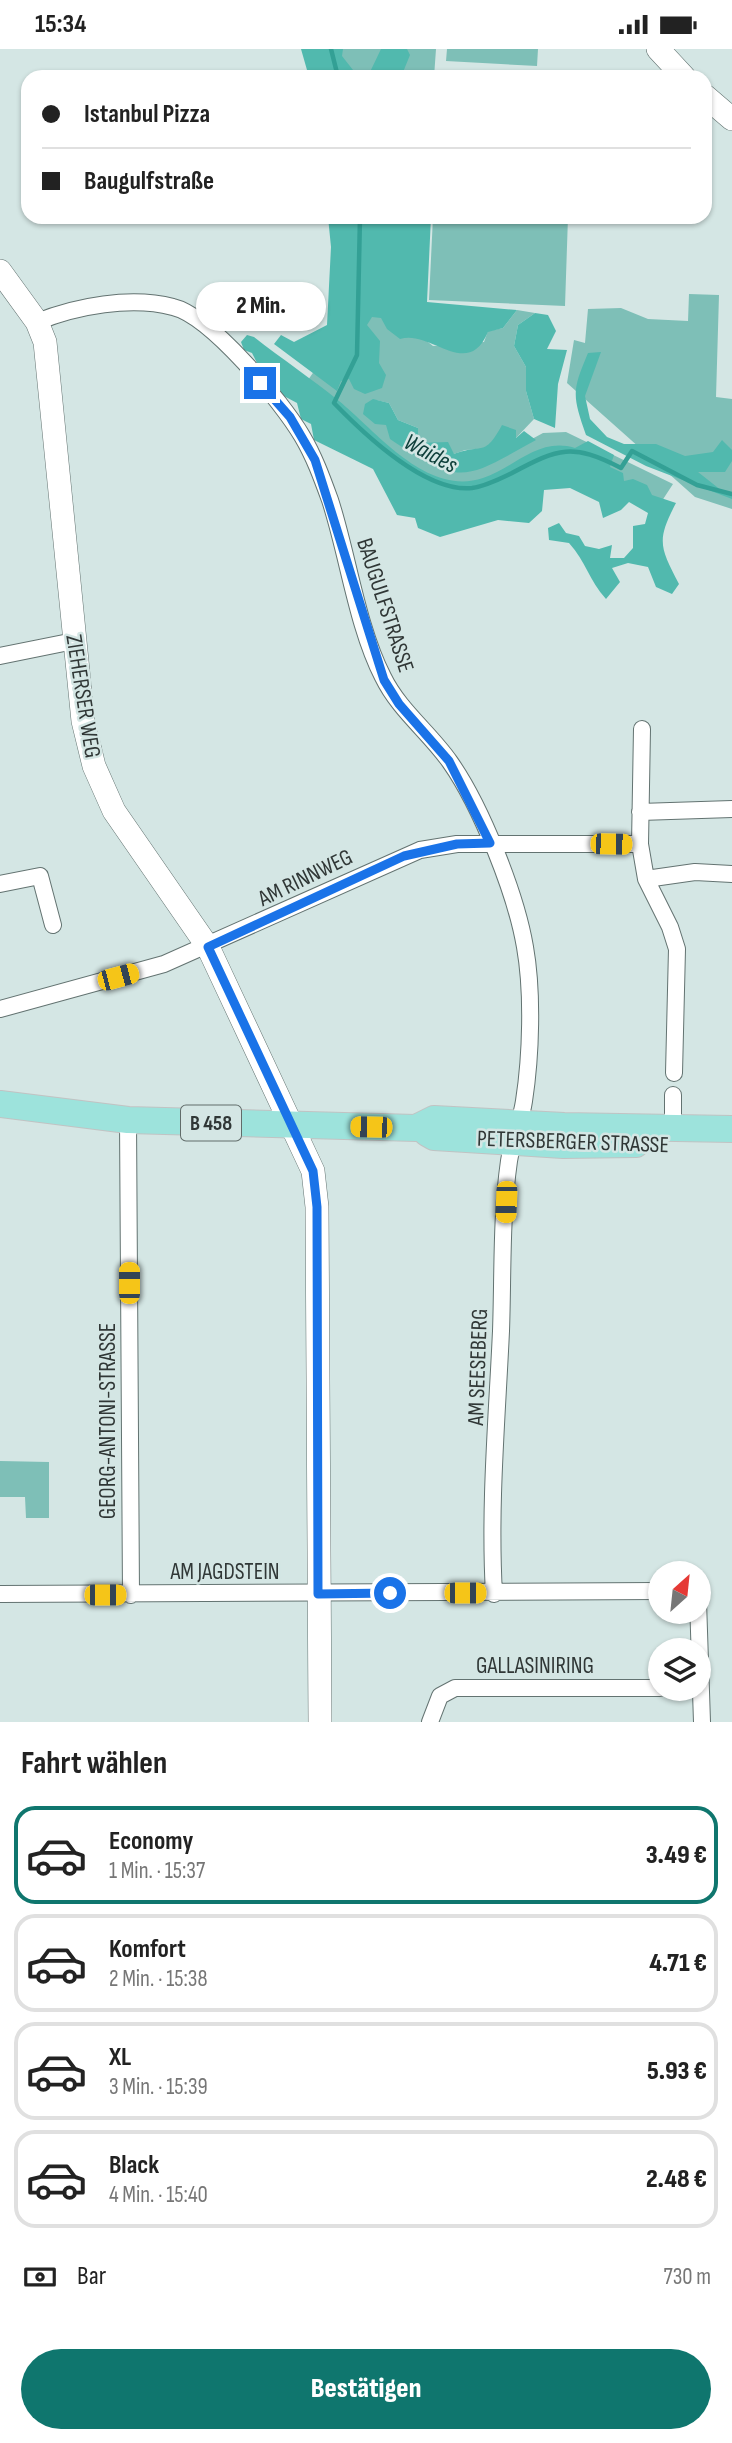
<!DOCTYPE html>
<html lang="de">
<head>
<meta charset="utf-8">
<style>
  :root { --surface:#fff; --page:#f6f6f6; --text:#222; --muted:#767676; --line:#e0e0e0; --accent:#0f766e }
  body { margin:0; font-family:"Sofia Sans Condensed",sans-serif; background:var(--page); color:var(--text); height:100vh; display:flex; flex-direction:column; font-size:26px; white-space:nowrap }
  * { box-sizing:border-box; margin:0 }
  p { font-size:23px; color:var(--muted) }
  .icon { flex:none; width:38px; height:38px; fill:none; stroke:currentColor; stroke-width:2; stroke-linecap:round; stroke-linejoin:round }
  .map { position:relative; height:1673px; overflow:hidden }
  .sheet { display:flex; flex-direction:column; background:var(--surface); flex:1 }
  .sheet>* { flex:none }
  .guide { position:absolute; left:21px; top:21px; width:691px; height:154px; border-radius:21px; box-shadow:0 2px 5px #0004; display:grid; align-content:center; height:154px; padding:0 21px; background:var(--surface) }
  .needle { width:46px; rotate:27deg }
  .buttons { position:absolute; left:648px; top:1512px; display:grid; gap:14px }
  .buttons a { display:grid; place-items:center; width:63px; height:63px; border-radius:50%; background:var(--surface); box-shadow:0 2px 5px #0004; font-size:35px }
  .end { position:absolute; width:32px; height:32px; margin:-16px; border:9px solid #1a73e8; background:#fff; box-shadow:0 0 0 4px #fff }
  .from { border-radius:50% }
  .bubble { position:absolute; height:49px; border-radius:24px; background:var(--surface); box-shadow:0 2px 5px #0004; font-size:23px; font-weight:800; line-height:49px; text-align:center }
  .car { position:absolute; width:21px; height:42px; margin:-21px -10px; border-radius:9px; box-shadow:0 0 5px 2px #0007; background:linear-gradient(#f5c518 24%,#345 0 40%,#f5c518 0 76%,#345 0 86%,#f5c518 0) }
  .guide b { display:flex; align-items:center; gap:24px; height:66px; font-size:26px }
  .guide b+b { border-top:2px solid var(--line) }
  .guide i { width:18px; height:18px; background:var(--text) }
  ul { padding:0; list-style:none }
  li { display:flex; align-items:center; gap:21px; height:98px; margin:0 14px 10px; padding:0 7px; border:4px solid var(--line); border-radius:21px }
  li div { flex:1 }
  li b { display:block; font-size:26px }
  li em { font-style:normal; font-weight:800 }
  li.active { border-color:var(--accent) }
  li>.icon { width:63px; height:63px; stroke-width:1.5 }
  h2 { padding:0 21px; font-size:32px; line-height:84px }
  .pay { display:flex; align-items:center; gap:18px; height:77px; padding:0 21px; font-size:26px }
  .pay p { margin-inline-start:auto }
  .primary-button { display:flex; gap:14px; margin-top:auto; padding:14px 21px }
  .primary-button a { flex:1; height:80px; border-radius:42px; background:var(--accent); color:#fff; font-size:28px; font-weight:800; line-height:80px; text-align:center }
  .status { display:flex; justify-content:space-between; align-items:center; height:49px; padding:0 35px; background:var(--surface); direction:ltr }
  .status svg { height:19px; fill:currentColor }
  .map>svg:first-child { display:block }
</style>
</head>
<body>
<div class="status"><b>15:34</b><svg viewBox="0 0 49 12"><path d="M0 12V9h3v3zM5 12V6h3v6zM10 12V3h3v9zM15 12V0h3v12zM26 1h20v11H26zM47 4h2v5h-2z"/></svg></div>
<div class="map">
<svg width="732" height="1673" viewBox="0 0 732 1673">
  <rect width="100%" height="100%" fill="#d4e6e4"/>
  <path fill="#7ebfb7" d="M314,0h122l-2,28h-115z
    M447,0h91l-1,17 -91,-5z
    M433,168h135l-3,89 -136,-6z
    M349,187l61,100 13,2 10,8 51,-4 4,-11 15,-3 14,-18 18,3 -17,12 -4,21 12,21v24l8,28 -19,20 -32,10 -18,1 -11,4 -24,-10h-12v-16l-20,-8 -9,-17 -13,-3 43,50 45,14 42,-11 37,-20 23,-1 107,52 -17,26 -67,-33 -140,31 -141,-128 30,-43z
    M689,245l30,1 -3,102 16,2v110l-37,-12 -128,-114 7,-43 11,3 3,-34 33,-1 27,11 40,2z
    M0,1412l49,1v56h-23l-1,-21h-25z"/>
  <path fill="#51b9ae" d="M301,0h42l-1,7 11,14 -2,7h-42z
    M381,0h26l3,6 -9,22h-29l-2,-5z
    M328,168h103l-4,85 90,8 -14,18 -15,4c-21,49 -57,-3 -88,7l-13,-10 -6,-11 -9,-1 -5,8 13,16 -1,22 7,12 -4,13 -17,6 -11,-5 -5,-10 -8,2 -4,10 -63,-47 7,-9 13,7 33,-17 4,-78z
    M535,264l13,2 8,16 -9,18 20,1 -9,34 -3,44 -21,-9 -8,-28v-24l-12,-21 4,-21z
    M247,286l7,2c28,22 58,42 85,64 38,31 88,96 144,77 33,-11 55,-41 92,-30l13,-7 26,14 -4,12 13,6 1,8 9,-2 14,6 5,10 24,8c-20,38 -16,44 3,81l-7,10 -16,-7 -8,-20 -20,-4 -16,5 8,14 -14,17c-17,-19 -20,-37 -37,-56l-20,-3 -1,-12 11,-5 7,10 13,3 6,10 14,3 13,-4 -2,13h14l9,-10v-22l12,-2 3,-11 -19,-11 -8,8 -18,8 -4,-16 -29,-14 -26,2 -2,21 -13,12 -31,-3 -58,17 -22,-9 -3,-10 -18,-3 -24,-46 -59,-29 -3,-16 -10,-5 -4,-16 -15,-8 -6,-16 -5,1 -14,-17 -5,-10 -8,-3 -3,-8z
    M601,303l-16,44 5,23 17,18 17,7h32l29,12 28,-4 9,-12 10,10v11l-7,11h-27l24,19 10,3v5l-86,-33 -60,-31c-14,-40 -14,-44 2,-82z
    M373,350l16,4 9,17 20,8v15l30,-1 6,12c29,-11 30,4 48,-29l14,5v8l8,-7 12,9c-72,40 -75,47 -146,-1l-4,-14 -11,-1 -12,-10 2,-10z"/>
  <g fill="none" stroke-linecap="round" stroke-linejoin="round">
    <path stroke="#33a095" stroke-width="4.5" d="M331,0l7,28
      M360,168l-3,138 -23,48c30,31 92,90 138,85 14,-2 28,-9 40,-15 47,-25 60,-30 109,-5l11,-17 65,34 35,9"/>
    <defs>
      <path id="street" d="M37,273c39,-16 94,-26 136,-15 38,9 109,95 129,129 12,20 20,42 28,64 18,55 27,127 53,177 16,33 46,55 67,85 31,44 66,132 75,185 8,45 6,109 -1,154 -3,21 -12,40 -15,60 -8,56 -6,114 -8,170 -4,87 -12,176 -7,263
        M0,607l74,-15
        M642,680l-2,115 6,35 24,48 7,22 -3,124
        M640,763l92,-3
        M646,830l49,-7 37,2
        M0,835l40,-8 13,49
        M0,960l164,-45 256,-114 37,-6h183
        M128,1071l3,475
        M673,1079v-33
        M0,1545l660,-3
        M698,1552l4,121
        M430,1673l10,-26 15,-8h205"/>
      <path id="secondary" d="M658,0l26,28
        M705,47l27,23
        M0,222l37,51 8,20 38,379 11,45 20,45 94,136 105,224 4,36 3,515"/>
      <path id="primary" d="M0,1055l128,16 288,8 18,-9 130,7 168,3
        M427,1084l7,4 129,8 73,-1"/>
    </defs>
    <use href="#street" stroke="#637371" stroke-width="18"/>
    <use href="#secondary" stroke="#637371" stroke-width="24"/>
    <use href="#primary" stroke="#c1c3c3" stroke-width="28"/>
    <use href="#street" stroke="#fff" stroke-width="16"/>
    <use href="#secondary" stroke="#fff" stroke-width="23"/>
    <use href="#primary" stroke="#9de3dc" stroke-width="26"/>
  </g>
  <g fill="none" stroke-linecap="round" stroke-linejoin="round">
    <path stroke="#1a73e8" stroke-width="9" d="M260,334l30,34 25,43 69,220 15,24 50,57 41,82 -33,1 -53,12 -196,91 105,224 4,36 1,387 72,-1"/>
  </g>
  <g text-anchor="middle" stroke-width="5" stroke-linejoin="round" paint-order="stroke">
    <rect fill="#d4e6e4" stroke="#616c6a" stroke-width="2" x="181" y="1056.5" width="60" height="35" rx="5"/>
    <g font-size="21" font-weight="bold" fill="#303736">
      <text x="211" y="1081">B 458</text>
    </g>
    <g font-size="23" fill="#303736" stroke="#d4e6e4">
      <text transform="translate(386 556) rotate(72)" y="8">BAUGULFSTRASSE</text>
      <text transform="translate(84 647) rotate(81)" y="8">ZIEHERSER WEG</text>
      <text transform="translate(305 828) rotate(-26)" y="8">AM RINNWEG</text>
      <text transform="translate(573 1092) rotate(2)" y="8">PETERSBERGER STRASSE</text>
      <text transform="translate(477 1318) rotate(-88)" y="8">AM SEESEBERG</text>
      <text transform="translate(107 1372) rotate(-90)" y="8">GEORG-ANTONI-STRASSE</text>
      <text x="225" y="1530">AM JAGDSTEIN</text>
      <text x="535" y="1624">GALLASINIRING</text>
    </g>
    <g font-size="24" font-style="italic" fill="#10403b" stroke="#d4e6e4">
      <text transform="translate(431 404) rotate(28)" y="8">Waides</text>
    </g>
  </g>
</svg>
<div class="buttons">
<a><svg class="needle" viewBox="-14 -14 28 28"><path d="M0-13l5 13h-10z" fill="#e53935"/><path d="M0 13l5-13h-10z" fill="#767676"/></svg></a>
<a><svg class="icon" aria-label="layers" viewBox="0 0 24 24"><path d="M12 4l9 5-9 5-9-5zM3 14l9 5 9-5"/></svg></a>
</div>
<i class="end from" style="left:390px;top:1544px"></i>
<i class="end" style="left:260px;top:334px"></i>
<div class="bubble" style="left:196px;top:233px;width:130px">2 Min.</div>
<i class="car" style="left:611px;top:795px;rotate:91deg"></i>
<i class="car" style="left:118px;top:928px;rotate:75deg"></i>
<i class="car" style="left:371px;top:1078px;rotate:271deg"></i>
<i class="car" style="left:506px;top:1153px;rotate:182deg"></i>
<i class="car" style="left:129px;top:1234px;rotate:0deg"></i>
<i class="car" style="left:465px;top:1544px;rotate:90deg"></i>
<i class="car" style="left:105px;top:1546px;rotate:90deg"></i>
<div class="guide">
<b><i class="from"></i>Istanbul Pizza</b>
<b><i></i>Baugulfstraße</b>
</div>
</div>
<section class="sheet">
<h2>Fahrt wählen</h2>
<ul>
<li class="active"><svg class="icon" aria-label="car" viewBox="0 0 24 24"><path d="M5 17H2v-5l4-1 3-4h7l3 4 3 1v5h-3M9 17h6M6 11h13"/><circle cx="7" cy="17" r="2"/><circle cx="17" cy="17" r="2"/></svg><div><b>Economy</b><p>1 Min. · 15:37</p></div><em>3.49 €</em></li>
<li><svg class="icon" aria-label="car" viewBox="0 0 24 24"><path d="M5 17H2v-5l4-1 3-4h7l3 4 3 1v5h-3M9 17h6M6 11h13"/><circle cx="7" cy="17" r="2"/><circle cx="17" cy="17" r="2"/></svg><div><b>Komfort</b><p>2 Min. · 15:38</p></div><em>4.71 €</em></li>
<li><svg class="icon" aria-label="car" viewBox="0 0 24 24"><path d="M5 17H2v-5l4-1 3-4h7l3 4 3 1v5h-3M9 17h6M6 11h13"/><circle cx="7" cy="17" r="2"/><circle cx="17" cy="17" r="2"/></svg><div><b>XL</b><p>3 Min. · 15:39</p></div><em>5.93 €</em></li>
<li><svg class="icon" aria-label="car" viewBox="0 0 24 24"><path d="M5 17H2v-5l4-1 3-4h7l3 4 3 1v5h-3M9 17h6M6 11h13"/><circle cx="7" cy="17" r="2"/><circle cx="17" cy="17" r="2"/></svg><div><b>Black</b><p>4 Min. · 15:40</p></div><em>2.48 €</em></li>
</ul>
<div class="pay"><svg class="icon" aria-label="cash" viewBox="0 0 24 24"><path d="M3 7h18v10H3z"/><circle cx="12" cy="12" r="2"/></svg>Bar<p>730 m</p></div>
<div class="primary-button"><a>Bestätigen</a></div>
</section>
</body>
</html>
